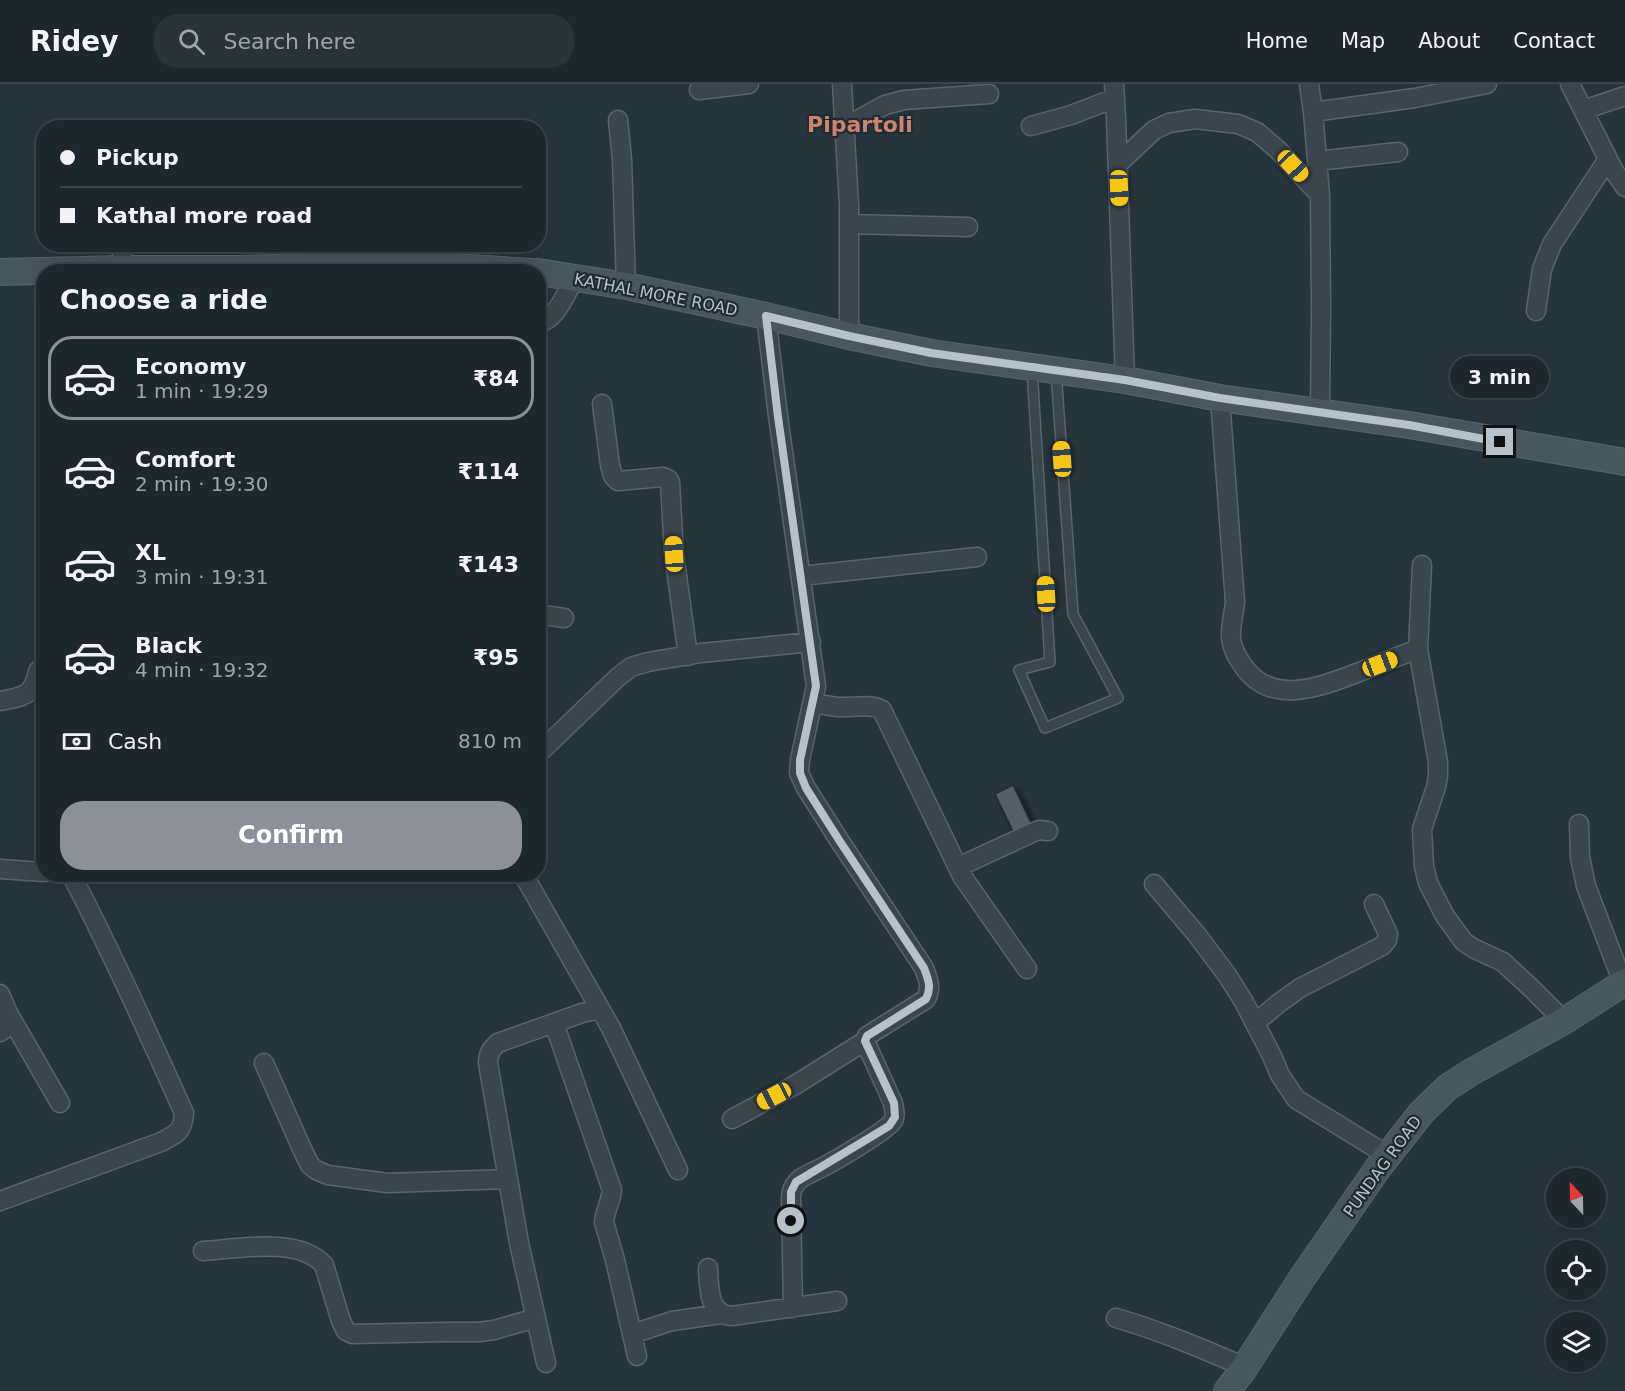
<!DOCTYPE html>
<html lang="en">
<head>
<meta charset="utf-8">
<style>
  :root { --surface:#1c272e; --page:#29333a; --text:#f1f3f6; --muted:#a0a5aa; --line:#3a444a; --accent:#8c9099 }
  body { margin:0; font-family:"DejaVu Sans",sans-serif; background:var(--page); color:var(--text); height:100vh; display:flex; flex-direction:column; font-size:22px; white-space:nowrap }
  * { box-sizing:border-box; margin:0 }
  p { font-size:20px; color:var(--muted) }
  .icon { flex:none; width:33px; height:33px; fill:none; stroke:currentColor; stroke-width:2; stroke-linecap:round; stroke-linejoin:round }
  .map { position:relative; flex:1; overflow:hidden }
  .details { position:absolute; left:36px; top:180px; width:510px; height:618px; display:flex; flex-direction:column; background:var(--surface); border-radius:24px; box-shadow:0 6px 24px #0002,0 0 0 2px var(--line) }
  .details>* { flex:none }
  .top-card { position:absolute; left:36px; top:36px; width:510px; height:132px; border-radius:24px; box-shadow:0 6px 24px #0002,0 0 0 2px var(--line); display:grid; align-content:center; height:132px; padding:0 24px; background:var(--surface) }
  .needle { width:39px; rotate:338deg }
  .buttons { position:absolute; left:1546px; top:1084px; display:grid; gap:12px }
  .buttons a { display:grid; place-items:center; width:60px; height:60px; border-radius:50%; background:var(--surface); box-shadow:0 6px 24px #0002,0 0 0 2px var(--line); font-size:30px }
  .end { position:absolute; width:27px; height:27px; margin:-14px; border:8px solid #b6c1c8; background:#111; box-shadow:0 0 0 3px #111 }
  .from { border-radius:50% }
  .bubble { position:absolute; height:42px; border-radius:21px; background:var(--surface); box-shadow:0 6px 24px #0002,0 0 0 2px var(--line); font-size:20px; font-weight:700; line-height:42px; text-align:center }
  .car { position:absolute; width:18px; height:36px; margin:-18px -9px; border-radius:8px; box-shadow:0 0 4px 2px #0007; background:linear-gradient(#f5c518 24%,#345 0 40%,#f5c518 0 76%,#345 0 86%,#f5c518 0) }
  .top-card b { display:flex; align-items:center; gap:21px; height:57px; font-size:22px }
  .top-card b+b { border-top:2px solid var(--line) }
  .top-card i { width:15px; height:15px; background:var(--text) }
  ul { padding:0; list-style:none }
  li { display:flex; align-items:center; gap:18px; height:84px; margin:0 12px 9px; padding:0 12px; border:3px solid transparent; border-radius:24px }
  li div { flex:1 }
  li b { display:block; font-size:22px }
  li em { font-style:normal; font-weight:700 }
  li.on { border-color:var(--accent) }
  li>.icon { width:54px; height:54px; stroke-width:1.5 }
  h2 { padding:0 24px; font-size:27px; line-height:72px }
  .pay { display:flex; align-items:center; gap:15px; height:66px; padding:0 24px; font-size:22px }
  .pay p { margin-inline-start:auto }
  .action { display:flex; gap:12px; margin-top:auto; padding:12px 24px }
  .action a { flex:1; height:69px; border-radius:24px; background:var(--accent); color:#fff; font-size:24px; font-weight:700; line-height:69px; text-align:center }
  header { display:flex; align-items:center; gap:36px; box-sizing:border-box; height:84px; padding:0 30px; background:var(--surface); border-bottom:2px solid var(--line) }
  header strong { font-size:28px }
  nav { display:flex; gap:33px; margin-inline-start:auto; font-size:21px }
  .search { width:420px; height:54px; background:var(--page); display:flex; align-items:center; gap:15px; box-sizing:border-box; padding:0 21px; border-radius:24px; color:var(--muted); font-size:22px }
  .map>svg:first-child { display:block }
</style>
</head>
<body>
<header>
<strong>Ridey</strong>
<div class="search"><svg class="icon" aria-label="search" viewBox="0 0 24 24"><circle cx="10" cy="10" r="6"/><path d="M15 15l6 6"/></svg>Search here</div>
<nav><a>Home</a><a>Map</a><a>About</a><a>Contact</a></nav>
</header>
<div class="map">
<svg width="1625" height="1307" viewBox="0 0 1625 1307">
  <defs>
    <filter id="shadow"><feDropShadow dx="4.5" dy="4.5" stdDeviation="3" flood-color="#0009"/></filter>
  </defs>
  <rect width="100%" height="100%" fill="#26343d"/>
  <path fill="#52616a" stroke="#212d34" stroke-width="1.5" filter="url(#shadow)" d="M1013,701l19,40 -18,8 -19,-39z"/>
  <g fill="none" stroke-linecap="round" stroke-linejoin="round">
    <defs>
      <path id="lane" d="M1032,285l18,293 -31,8 26,58 73,-30 -45,-84 -17,-243"/>
      <path id="street" d="M842,0l7,121v131
        M1114,0l2,34 9,262
        M1309,0l4,28
        M1570,0l44,87 11,16
        M699,6l50,-6
        M1583,26l42,-14
        M618,36l4,39 4,127
        M1031,42l40,-11 44,-17
        M845,43l40,-22 19,-5 85,-6
        M1317,77l81,-9
        M1118,80l36,-34 15,-7 26,-4 43,5 19,8 22,19 41,44
        M849,140l119,3
        M120,188l2,-3v-25
        M1536,227l6,-42 10,-25 56,-85
        M766,232l12,100 38,270 -16,74 -1,13 7,15 33,52 85,128c4,11 8,19 2,31l-59,37 -2,5 28,62c1,6 3,13 0,18 -5,9 -60,41 -72,47 -7,4 -18,7 -24,14 -5,5 -6,11 -6,17l2,109
        M538,239c19,-3 28,-31 37,-45
        M1220,314l15,204c-1,11 -5,25 -4,36 1,11 7,21 13,29 29,41 81,18 118,4 19,-8 37,-15 56,-22
        M602,320l8,61 3,11 5,5 45,-4 5,2 2,3 4,72 14,102
        M1320,329l1,-105 -1,-113 -7,-83 102,-14 72,-14
        M1422,481l-4,84 20,113v14l-2,11 -14,42 2,37 4,17 17,33 19,26 9,6 30,14 28,26 33,33
        M801,492l176,-19
        M538,529l6,2 20,3
        M0,617c23,-4 33,-5 38,-30l6,-4
        M813,619c8,1 16,3 25,4 14,1 31,-4 44,3l80,166 65,93
        M538,670l80,-77 13,-10 17,-5 53,-9 110,-11
        M1579,740l1,33 6,29 37,97
        M958,783l76,-35 5,-2 9,1
        M0,785l44,3
        M523,790l88,154 67,142
        M1154,800l43,51 30,40 17,27 28,54 8,19 16,24 91,56
        M0,910l8,19 -2,15 -6,4
        M8,929l52,90
        M554,939l58,167c-1,11 -7,21 -8,32l11,38 22,96
        M1255,939l24,-20 21,-15 82,-42 5,-6 1,-6 -14,-30
        M264,979l38,86 8,16 6,5 12,5 59,8 121,-4
        M732,1035l63,-34 70,-44
        M0,1117l161,-59c15,-8 22,-10 23,-29 -36,-80 -72,-160 -113,-239
        M203,1167c35,-2 95,-15 121,14l17,56 5,10 7,3 92,-2h34l15,-2 42,-12
        M708,1184c1,19 0,47 24,48l105,-15
        M1116,1234c45,13 87,31 129,49
        M632,1250l40,-13 49,-7
        M546,1279l-27,-120 -31,-180c0,-9 3,-14 10,-20l84,-30 18,-4"/>
      <path id="secondary" d="M0,188l122,-3h117l170,-5 123,8
        M538,188l88,14 140,30 83,20 82,17 194,27 95,18 189,27 216,37
        M1227,1307l16,-21 59,-92 76,-110 44,-56 26,-25 25,-16 91,-50 61,-39"/>
    </defs>
    <use href="#lane" stroke="#58646b" stroke-width="12"/>
    <use href="#street" stroke="#58646b" stroke-width="21"/>
    <use href="#secondary" stroke="#58646b" stroke-width="28"/>
    <use href="#lane" stroke="#3a464d" stroke-width="9"/>
    <use href="#street" stroke="#3a464d" stroke-width="18"/>
    <use href="#secondary" stroke="#485660" stroke-width="26"/>
  </g>
  <g fill="none" stroke-linecap="round" stroke-linejoin="round">
    <path stroke="#b6c1c8" stroke-width="8" d="M791,1137v-29l5,-10 93,-56 6,-9 -1,-14 -29,-62 2,-5 59,-37c6,-12 2,-20 -2,-31l-85,-128 -33,-52 -6,-15v-13l16,-74 -38,-269 -12,-101 83,20 82,17 194,27 95,18 189,27 91,17"/>
  </g>
  <g text-anchor="middle" stroke-width="4.5" stroke-linejoin="round" paint-order="stroke">
    <g font-size="16" fill="#b6c1c8" stroke="#1f2b32">
      <text transform="translate(656 210) rotate(11)" y="6">KATHAL MORE ROAD</text>
      <text transform="translate(1382 1082) rotate(-54)" y="6">PUNDAG ROAD</text>
    </g>
    <g font-size="22" font-weight="bold" fill="#cd846c" stroke="#1f2b32">
      <text x="860" y="48">Pipartoli</text>
    </g>
  </g>
</svg>
<div class="buttons">
<a><svg class="needle" viewBox="-14 -14 28 28"><path d="M0-13l5 13h-10z" fill="#e53935"/><path d="M0 13l5-13h-10z" fill="#a0a5aa"/></svg></a>
<a><svg class="icon" aria-label="locate" viewBox="0 0 24 24"><circle cx="12" cy="12" r="6"/><path d="M12 2v4M12 18v4M2 12h4M18 12h4"/></svg></a>
<a><svg class="icon" aria-label="layers" viewBox="0 0 24 24"><path d="M12 4l9 5-9 5-9-5zM3 14l9 5 9-5"/></svg></a>
</div>
<i class="end from" style="left:791px;top:1137px"></i>
<i class="end" style="left:1500px;top:358px"></i>
<div class="bubble" style="left:1450px;top:272px;width:99px">3 min</div>
<i class="car" style="left:1293px;top:82px;rotate:137deg"></i>
<i class="car" style="left:1119px;top:104px;rotate:178deg"></i>
<i class="car" style="left:1062px;top:375px;rotate:356deg"></i>
<i class="car" style="left:674px;top:470px;rotate:357deg"></i>
<i class="car" style="left:1046px;top:510px;rotate:357deg"></i>
<i class="car" style="left:1380px;top:580px;rotate:69deg"></i>
<i class="car" style="left:774px;top:1012px;rotate:242deg"></i>
<div class="top-card">
<b><i class="from"></i>Pickup</b>
<b><i></i>Kathal more road</b>
</div>
<section class="details">
<h2>Choose a ride</h2>
<ul>
<li class="on"><svg class="icon" aria-label="car" viewBox="0 0 24 24"><path d="M5 17H2v-5l4-1 3-4h7l3 4 3 1v5h-3M9 17h6M6 11h13"/><circle cx="7" cy="17" r="2"/><circle cx="17" cy="17" r="2"/></svg><div><b>Economy</b><p>1 min · 19:29</p></div><em>₹84</em></li>
<li><svg class="icon" aria-label="car" viewBox="0 0 24 24"><path d="M5 17H2v-5l4-1 3-4h7l3 4 3 1v5h-3M9 17h6M6 11h13"/><circle cx="7" cy="17" r="2"/><circle cx="17" cy="17" r="2"/></svg><div><b>Comfort</b><p>2 min · 19:30</p></div><em>₹114</em></li>
<li><svg class="icon" aria-label="car" viewBox="0 0 24 24"><path d="M5 17H2v-5l4-1 3-4h7l3 4 3 1v5h-3M9 17h6M6 11h13"/><circle cx="7" cy="17" r="2"/><circle cx="17" cy="17" r="2"/></svg><div><b>XL</b><p>3 min · 19:31</p></div><em>₹143</em></li>
<li><svg class="icon" aria-label="car" viewBox="0 0 24 24"><path d="M5 17H2v-5l4-1 3-4h7l3 4 3 1v5h-3M9 17h6M6 11h13"/><circle cx="7" cy="17" r="2"/><circle cx="17" cy="17" r="2"/></svg><div><b>Black</b><p>4 min · 19:32</p></div><em>₹95</em></li>
</ul>
<div class="pay"><svg class="icon" aria-label="cash" viewBox="0 0 24 24"><path d="M3 7h18v10H3z"/><circle cx="12" cy="12" r="2"/></svg>Cash<p>810 m</p></div>
<div class="action"><a>Confirm</a></div>
</section>
</div>
</body>
</html>
